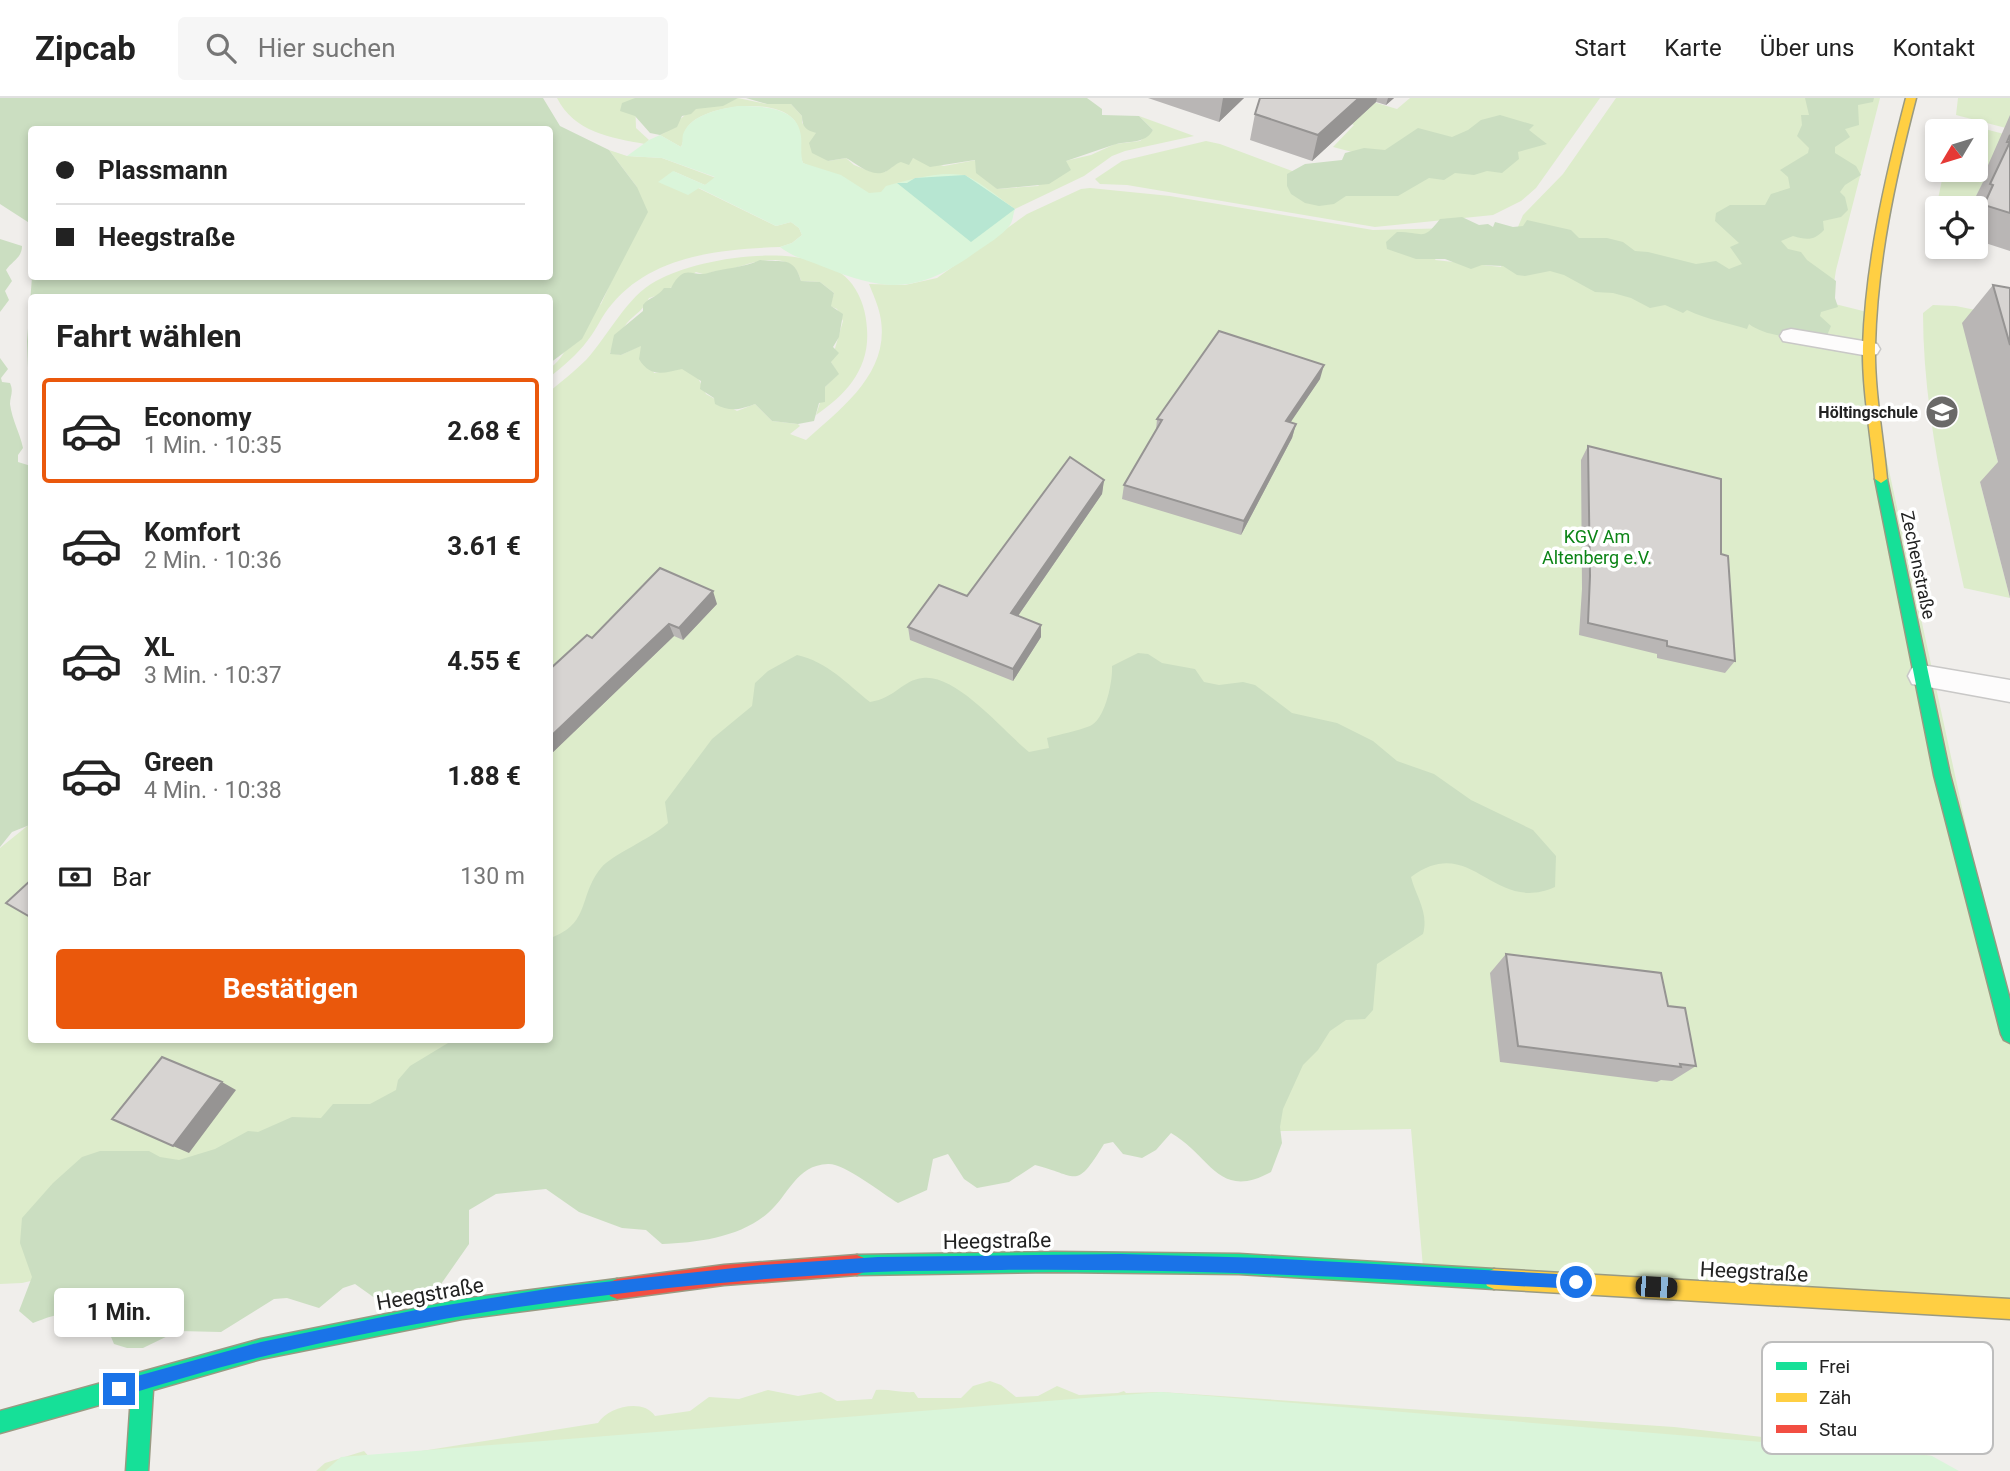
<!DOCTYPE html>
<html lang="de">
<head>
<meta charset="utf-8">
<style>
  :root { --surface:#fff; --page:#f6f6f6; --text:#222; --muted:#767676; --line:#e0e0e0; --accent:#ea580c }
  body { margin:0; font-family:Roboto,sans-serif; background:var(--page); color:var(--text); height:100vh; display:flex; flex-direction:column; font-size:26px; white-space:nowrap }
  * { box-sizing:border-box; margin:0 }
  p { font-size:23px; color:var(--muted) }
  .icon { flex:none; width:38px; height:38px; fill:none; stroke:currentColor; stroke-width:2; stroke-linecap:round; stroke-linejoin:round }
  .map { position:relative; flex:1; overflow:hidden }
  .sheet { position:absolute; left:28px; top:196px; width:525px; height:749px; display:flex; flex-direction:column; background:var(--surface); border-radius:7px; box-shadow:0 4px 10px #0003 }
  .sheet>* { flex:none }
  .banner { position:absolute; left:28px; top:28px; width:525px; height:154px; border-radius:7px; box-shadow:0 4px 10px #0003; display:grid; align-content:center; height:154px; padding:0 28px; background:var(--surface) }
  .needle { width:46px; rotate:232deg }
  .fabs { position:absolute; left:1925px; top:21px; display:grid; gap:14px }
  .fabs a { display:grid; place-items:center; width:63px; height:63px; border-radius:7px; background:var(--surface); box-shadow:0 4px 10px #0003; font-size:35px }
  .end { position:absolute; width:32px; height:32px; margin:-16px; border:9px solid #1a73e8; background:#fff; box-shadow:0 0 0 4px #fff }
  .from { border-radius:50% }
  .bubble { position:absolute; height:49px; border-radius:7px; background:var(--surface); box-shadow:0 4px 10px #0003; font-size:23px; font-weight:700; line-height:49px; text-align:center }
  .car { position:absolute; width:21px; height:42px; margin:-21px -10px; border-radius:9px; box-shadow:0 0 5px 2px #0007; background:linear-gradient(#222 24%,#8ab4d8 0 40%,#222 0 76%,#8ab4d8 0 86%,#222 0) }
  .banner b { display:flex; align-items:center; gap:24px; height:66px; font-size:26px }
  .banner b+b { border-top:2px solid var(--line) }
  .banner i { width:18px; height:18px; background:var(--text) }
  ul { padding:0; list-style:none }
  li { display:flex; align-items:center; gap:21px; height:105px; margin:0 14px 10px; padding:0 14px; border:4px solid transparent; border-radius:7px }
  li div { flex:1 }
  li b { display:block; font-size:26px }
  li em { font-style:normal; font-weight:700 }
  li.active { border-color:var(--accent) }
  li>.icon { width:63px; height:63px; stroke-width:1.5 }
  h2 { padding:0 28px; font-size:32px; line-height:84px }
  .pay { display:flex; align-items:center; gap:18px; height:77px; padding:0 28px; font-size:26px }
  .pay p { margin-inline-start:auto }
  .cta { display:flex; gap:14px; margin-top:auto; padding:14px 28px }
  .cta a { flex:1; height:80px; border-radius:7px; background:var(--accent); color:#fff; font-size:28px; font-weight:700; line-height:80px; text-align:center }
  header { display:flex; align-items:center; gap:42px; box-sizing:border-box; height:98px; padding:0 35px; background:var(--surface); border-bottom:2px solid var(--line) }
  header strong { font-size:33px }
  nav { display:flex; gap:38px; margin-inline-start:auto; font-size:24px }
  .search { width:490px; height:63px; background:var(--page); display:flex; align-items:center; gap:18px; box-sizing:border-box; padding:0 24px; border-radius:7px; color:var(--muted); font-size:26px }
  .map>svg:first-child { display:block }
</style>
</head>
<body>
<header>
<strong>Zipcab</strong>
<div class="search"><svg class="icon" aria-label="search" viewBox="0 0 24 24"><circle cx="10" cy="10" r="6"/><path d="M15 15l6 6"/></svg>Hier suchen</div>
<nav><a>Start</a><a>Karte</a><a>Über uns</a><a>Kontakt</a></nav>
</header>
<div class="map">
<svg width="2010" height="1373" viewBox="0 0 2010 1373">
  <rect width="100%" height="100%" fill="#f0eeeb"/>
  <path fill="#ddeccb" d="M557,0h78l1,30 13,12 -4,4c-34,-6 -71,-12 -88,-46z
    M738,0l29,6h24l11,12v7l14,10 8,24 4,4 18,-3 8,7 18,7h13l13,-10 15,-4 31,8 32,-6 21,29 41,-3 27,-25 26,-6 24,-11 25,-3 13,-11 -14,-14 55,20 -69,15 -13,5 -28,20 -69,33 -50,-34 -50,3 -8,5h-9l73,59 -168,-79c-6,-14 2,-33 -11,-45 -20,-20 -83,-13 -102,6 -8,8 -5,15 -9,23l-21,-12c15,-6 20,-20 35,-26 14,-5 29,-5 43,-11z
    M1360,0l37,11 13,-11h190l-64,90 -15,13 -28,14 -118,12 -248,-42 -27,-1 -5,-5 27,-18 84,-20 14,3 99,37 37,-28 -23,-6 21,-22 -64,-23z
    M1616,0h264l-44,172 -5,33 36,9 5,80 138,637v271l-586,-21 -13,-150 -394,6 -433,39 -298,49 -264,60 -22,1v-436l31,-25 1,217h518v-649c12,-10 25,-20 36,-31 23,-25 40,-63 70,-79 44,-25 161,-43 196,3 10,14 14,28 15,45 3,39 -20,65 -51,86l9,-28 13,-13 -7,-12 12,-41 -6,-12 -7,-3 4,-13 -14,-11 -19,-1c-8,-33 -47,-19 -69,-12 -10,3 -17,0 -26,6l-10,-3 -37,23 -10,3c-6,13 -13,15 -22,25 -7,9 -13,20 -17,30l11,2 21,-10 12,28 28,-5 15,8 9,18 31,17 18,-7 17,17 26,3 2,2 -10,8 16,6c37,-33 86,-69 74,-125 -2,-10 -7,-21 -11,-31l36,1 32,-7 90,-64 54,-25 9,-1 80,8 203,34 81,-2 -19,32 66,7 22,-52 40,-41z
    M1958,0h52v20l-4,10 -50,-13z
    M1954,23l50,13 -13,32 -15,-4v-31h-24z
    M609,52l18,6 35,2 54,20 -11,7 -32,-14 25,17 78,38 15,-4 8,6 3,7 -10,8 -12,4c-59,2 -127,8 -168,57 -10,11 -15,25 -24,36 -11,15 -25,26 -38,37v-9c22,-15 24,-51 51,-64l22,-48 14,-69z
    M1976,71l12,4 -18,35 -32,-9 6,-29z
    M1933,207l23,1 34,7 -27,11 41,162 -24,-4 30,116 -46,-10c-20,-91 -41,-182 -41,-275z
    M990,1283l11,4 15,12 22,-1 19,-10 22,9 39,-2 6,-2 2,2 35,-1 513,35 258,29 4,15h-1620l9,-8 39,-12 7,8 227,-36c10,-16 45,-25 57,-7l35,-5 19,-14 30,2 29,-9 30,6 23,-4 16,9 35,-2 4,-9c14,-1 25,3 38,2l4,6h43l12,-12z"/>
  <path fill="#cbdec1" d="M0,0h543l17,28 49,24 28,37 11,25 -66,127 -32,24v-65h-518l-1,150 -4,-107 5,-64 518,-1v-146h-518l-1,94 -31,-20z
    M635,0h103l-15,8 -27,3 -5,5 -9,2 -5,11 -17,8 -10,-2 -15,-17 -15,-5 2,-8z
    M746,0h341l15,11v6l37,1 14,14c-8,15 -26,10 -40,15 -16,5 -31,11 -47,16l5,9 -22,14 -52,5 -21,-16 -1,-13 -45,7 -17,-9 -4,7 -8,-3c-6,2 -9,6 -14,9 -15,8 -29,-7 -41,-13l-18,3 -16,-8 -3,-10 7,-10c-10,-3 -14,-6 -14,-17l-11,-12h-24z
    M1805,0h69l-1,4 -15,3 1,20 -14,4 5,8 -15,10v6l21,13 5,9 -16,10 -5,7 5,5 3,13 -7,7 -18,4 1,9c-10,11 -17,10 -31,6l-12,5 7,8 13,3 6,8 29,21 -1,17 3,9 -17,5 -1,4 11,10 -6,14c-29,-2 -59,-3 -76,-16l-2,5c-19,-6 -41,-10 -60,-19l-4,3 -18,-8 -15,3 -19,-10 -18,-5 -18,-1 -31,-17 -14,-4 -25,5 -8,-1 -14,-9 -21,-1 -11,4 -26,-10h-29l-29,-10 -1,-7 11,-10c28,0 25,10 43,-13l22,-2 17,8 9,-1 5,3 2,-5 18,5 10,-1 4,-6 44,10 8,8h28l16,4 12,9 13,1 48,12 20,-3 13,8 13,-5 -12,-17 9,-4 -24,-22 1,-8 14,-8h35l6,-11 19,-6 -2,-11 -8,-7 28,-17 1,-5 -12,-12 5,-11 -1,-10h8z
    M1500,17l34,10 -5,5 18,14 -29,8 1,7 -17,14 -15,-2 -13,4 -19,-2 -11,7 -15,-2 -31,18h-52l-12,8 -15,2 -14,-3 -14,-9 -4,-8v-12l18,-10 37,-4 3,-7 19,-5 21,2 33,-22 34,9 16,-7 13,-10z
    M0,141l22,7c0,12 -10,15 -16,24l6,11 -7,10 4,9 -9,12z
    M760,162c21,3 34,-5 41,21l19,1 14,11 -3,13 12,8 -4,23 -6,10 6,6 -8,9 8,12 -14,13v15l-6,1 -5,18 -16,3 -26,-3 -17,-17c-16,6 -25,8 -40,0l-1,-6 -14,-9 1,-8 -19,-12c-18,4 -32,9 -43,-10l2,-13 -20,9 -11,-1 4,-19 29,-24v-6c6,-8 15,-8 21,-17h7c14,-26 21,-10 37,-15 16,-5 35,-5 52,-13z
    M0,260l8,11 -7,9 1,4 8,1c4,9 0,13 0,21 2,16 10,29 13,44l-5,7v7l13,4 1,358 -20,8 -12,15z
    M1138,555l10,1 14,9 33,6 9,13 15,3 24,-3 12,3 37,28 45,10 36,18 24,20 37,13 37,26 62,30 23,26 -1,31c-63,28 -83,-55 -144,-10 5,20 18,35 12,57l-46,30 -4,46 -8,9 -19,1 -16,11 -12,19 -15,15 -20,44 -3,18 2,16 -11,29c-53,29 -60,-16 -100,-39l-15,17 -14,8 -19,-4 -10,-12 -9,2c-29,47 -25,32 -69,21l-26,17 -32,6 -13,-9 -16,-25 -15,5 -6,31 -29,13c-15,-9 -54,-40 -70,-39 -32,1 -39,31 -60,49 -27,24 -71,30 -106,31l-16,-14 -24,-2 -43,-16 -33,-23 -50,5 -27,16v34l-30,43 -13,9 -47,5 -24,-17 -12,4 -24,20 -32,-10 -13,1 -53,33 -43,-1 -35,17h-16l-13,-4c-3,-7 -6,-15 -11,-21 -16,-19 -51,-8 -70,0l-14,-12 13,-34 -12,-34 2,-25 31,-35 29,-26 18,-6h49l11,6 19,3 36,-11 33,-18 10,1 34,-15 29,1 12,-14h37l26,-14 2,-10 12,-14 43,-26h97v-102c41,-14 28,-42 51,-70 10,-13 50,-29 67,-45l-3,-21 47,-63 40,-33 3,-23 13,-12 29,-16c31,7 49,28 73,47 26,-4 32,-22 53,-24 34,-4 81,54 106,74l20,-4 -2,-10c14,-4 30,-7 43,-12 15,-6 23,-45 22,-60z"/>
  <path fill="#daf5da" d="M738,8c23,0 60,0 63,30 1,9 -1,19 2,27l38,12 28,18 12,-1 5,-6c23,-6 52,-15 77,-11 13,3 40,26 52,34 -2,5 -2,12 -5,16 -7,10 -24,20 -34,27 -57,41 -88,41 -152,15 -16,-7 -30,-9 -44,-20l12,-4 10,-8 -3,-7 -8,-6 -15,4 -77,-38 -11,7 -30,-13 15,-11 32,14 10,-8 -53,-19 -35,-2 22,-16 11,-5 21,12c3,-6 0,-9 3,-15 9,-18 36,-23 54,-26z
    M1161,1294l771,64 27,15h-1634l16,-14z"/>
  <path fill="#b7e6d2" d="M965,77l50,34 -44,33 -74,-59h10l8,-5z"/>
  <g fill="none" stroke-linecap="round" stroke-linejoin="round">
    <defs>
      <path id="lane" d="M1791,231l78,13 8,2 3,5 -3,5 -8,2 -86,-15 -3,-5 3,-5z
        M1922,567l88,15v22l-98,-18 -4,-8 4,-8z"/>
      <path id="fast" d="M1881,377l6,4 63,296 60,225v43l-6,-3 -3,-6 -67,-259 -59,-296z
        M1054,1154l185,2 255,15 7,3 3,7 -3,7 -7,3 -255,-15 -185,-2 -197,3 -7,-3 -3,-7 3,-7 7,-3z
        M617,1181l7,3 3,7 -3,7 -7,3 -155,20 -201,40 -108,31 -5,81h-22l5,-75 -131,37v-22l261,-72 201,-40z"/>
      <path id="slow" d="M1906,0h10c-21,81 -39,164 -41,248 -1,43 8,89 12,133l-6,4 -6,-4c-4,-43 -13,-91 -12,-133 3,-84 22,-167 43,-248z
        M1494,1171l516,30v20l-516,-30 -7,-3 -3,-7 3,-7z"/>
      <path id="jam" d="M857,1157l7,3 3,7 -3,7 -7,3 -133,10 -107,14 -7,-3 -3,-7 3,-7 7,-3 107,-14z"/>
    </defs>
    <use href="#lane" stroke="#c9c8c7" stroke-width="3"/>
    <use href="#fast" stroke="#999a82" stroke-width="3"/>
    <use href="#slow" stroke="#999a82" stroke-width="3"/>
    <use href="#jam" stroke="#999a82" stroke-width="3"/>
    <use href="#lane" fill="#fdfcfc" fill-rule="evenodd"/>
    <use href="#fast" fill="#16e098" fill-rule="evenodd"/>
    <use href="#slow" fill="#ffcf43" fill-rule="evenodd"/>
    <use href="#jam" fill="#f24e42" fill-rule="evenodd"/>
  </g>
  <path fill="#b9b6b5" d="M1148,0h96l-25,24z
    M1260,0h134l-8,7 -10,-3 -64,59 -62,-21 5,-26z
    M2010,17v136l-34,-11v-32h-6l18,-36h-3z
    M1993,187l17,3v310l-30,-116 18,-20 -36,-139z
    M1320,281l-30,43 6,2 -4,14 -51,97 -119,-36 2,-14 32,-54 1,-12z
    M1588,348l133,108 14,107 -10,12 -68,-15v-4l-78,-19 3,-46 -1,-129z
    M1104,382l-2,14 -84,122 23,9v12l-28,44 -103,-41 -2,-13 59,-31z
    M717,506l-34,36 -9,-4 -124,119v-86l42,-31z
    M1506,856l162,52 28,60 -24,15 -11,-1 -4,2 -157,-20 -10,-89z"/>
  <path fill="#969493" d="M1223,0h21l-25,24z
    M1359,0h18l-1,4 -64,59 6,-26z
    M1388,0h6l-8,7z
    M1324,267l-4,14 -38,56 4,-14z
    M1296,326l-4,14 -51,97 3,-14z
    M1104,382l-2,14 -91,132v-13z
    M713,493l4,13 -34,36 -4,-12z
    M669,526l5,12 -124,119v-18z
    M1041,527v12l-28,44v-12z
    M222,984l14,8 -47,63 -16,-7z"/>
  <path fill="#d7d4d2" stroke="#969493" stroke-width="2" d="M1260,0h99l-41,37 -63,-21z
    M2010,37v78l-26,-8 9,-20 -3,-1 20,-42h-3z
    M1993,187l17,3v57z
    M1219,233l105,34 -38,56 10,3 -52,97 -120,-36 38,-65 -5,-1z
    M1588,348l133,33v75l7,2 7,105 -68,-15v-5l-79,-18 2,-47z
    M1070,359l34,23 -93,133 30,12 -28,44 -105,-42 31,-42 28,11z
    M660,470l53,23 -34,37 -10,-4 -119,113v-68l37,-34 5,3z
    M32,781v39l-26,-15z
    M1506,856l155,19 7,33 17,2 11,58 -16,-2 1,3 -163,-21z
    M162,959l60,25 -49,64 -61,-27z"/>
  <path fill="#1a73e8" d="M1121,1156l143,4 312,17 5,2 2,5 -2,5 -5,2c-192,-10 -383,-21 -575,-19 -42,1 -84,0 -126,2 -202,10 -417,37 -614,85 -47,11 -95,26 -142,40l-5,-3 -3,-5 3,-5 5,-3 142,-39 155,-32 143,-23 203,-22 116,-8z"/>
  <defs>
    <symbol id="school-disc" viewBox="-11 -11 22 22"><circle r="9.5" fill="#6a6968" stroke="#fff"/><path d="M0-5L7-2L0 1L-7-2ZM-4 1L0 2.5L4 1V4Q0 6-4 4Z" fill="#fff"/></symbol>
  </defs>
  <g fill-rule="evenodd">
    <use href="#school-disc" x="1923" y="295" width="38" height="38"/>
  </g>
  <g text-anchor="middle" stroke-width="7" stroke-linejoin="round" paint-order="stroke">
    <g font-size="16" font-weight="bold" fill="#222" stroke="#fff" text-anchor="end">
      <text x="1918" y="320">Höltingschule</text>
    </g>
    <g font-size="18" fill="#0c8416" stroke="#fff">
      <text x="1597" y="445">KGV Am<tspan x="1597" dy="21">Altenberg e.V.</tspan></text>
    </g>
    <g font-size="18" fill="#222" stroke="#fff">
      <text transform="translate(1918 467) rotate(78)" y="6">Zechenstraße</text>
    </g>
    <g font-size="21" fill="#222" stroke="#fff">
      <text transform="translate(997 1143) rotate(-1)" y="7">Heegstraße</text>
      <text transform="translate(1754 1174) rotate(3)" y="7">Heegstraße</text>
      <text transform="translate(430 1196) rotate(-10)" y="7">Heegstraße</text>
    </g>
  </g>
  <rect x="1762" y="1244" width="231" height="112" rx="10" fill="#fff" stroke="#bdbdbd" stroke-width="2"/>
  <rect x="1776" y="1264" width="31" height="8" fill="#16e098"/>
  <rect x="1776" y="1295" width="31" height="9" fill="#ffcf43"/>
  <rect x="1776" y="1327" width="31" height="8" fill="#f24e42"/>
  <g font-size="19" fill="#222">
    <text x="1819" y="1275">Frei</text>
    <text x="1819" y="1306">Zäh</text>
    <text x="1819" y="1338">Stau</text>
  </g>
</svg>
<div class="fabs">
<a><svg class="needle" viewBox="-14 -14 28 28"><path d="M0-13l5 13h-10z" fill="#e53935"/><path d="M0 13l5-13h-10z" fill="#767676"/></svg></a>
<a><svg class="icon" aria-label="locate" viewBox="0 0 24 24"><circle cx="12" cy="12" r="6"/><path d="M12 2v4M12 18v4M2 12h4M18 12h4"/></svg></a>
</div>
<i class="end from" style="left:1576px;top:1184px"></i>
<i class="end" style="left:119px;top:1291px"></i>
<div class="bubble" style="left:54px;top:1190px;width:130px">1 Min.</div>
<i class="car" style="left:1656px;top:1189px;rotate:93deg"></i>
<div class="banner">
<b><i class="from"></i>Plassmann</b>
<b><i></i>Heegstraße</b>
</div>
<section class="sheet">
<h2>Fahrt wählen</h2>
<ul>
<li class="active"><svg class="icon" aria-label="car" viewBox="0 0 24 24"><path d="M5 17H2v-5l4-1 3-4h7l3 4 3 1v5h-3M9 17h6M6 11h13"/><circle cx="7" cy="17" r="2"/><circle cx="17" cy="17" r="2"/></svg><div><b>Economy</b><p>1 Min. · 10:35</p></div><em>2.68 €</em></li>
<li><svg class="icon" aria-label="car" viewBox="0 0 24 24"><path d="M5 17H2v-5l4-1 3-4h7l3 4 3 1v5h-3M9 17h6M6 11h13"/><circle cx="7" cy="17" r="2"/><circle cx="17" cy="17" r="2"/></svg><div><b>Komfort</b><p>2 Min. · 10:36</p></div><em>3.61 €</em></li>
<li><svg class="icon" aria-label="car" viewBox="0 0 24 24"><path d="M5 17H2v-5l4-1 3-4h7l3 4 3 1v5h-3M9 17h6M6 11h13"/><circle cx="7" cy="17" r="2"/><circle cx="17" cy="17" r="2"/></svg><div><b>XL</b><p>3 Min. · 10:37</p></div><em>4.55 €</em></li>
<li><svg class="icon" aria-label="car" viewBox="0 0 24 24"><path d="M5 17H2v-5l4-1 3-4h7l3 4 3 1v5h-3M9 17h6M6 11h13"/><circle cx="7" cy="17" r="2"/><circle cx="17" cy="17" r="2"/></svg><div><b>Green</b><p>4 Min. · 10:38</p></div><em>1.88 €</em></li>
</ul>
<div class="pay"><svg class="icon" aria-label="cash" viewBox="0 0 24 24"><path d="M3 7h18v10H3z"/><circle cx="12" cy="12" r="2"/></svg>Bar<p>130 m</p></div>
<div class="cta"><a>Bestätigen</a></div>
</section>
</div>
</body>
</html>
